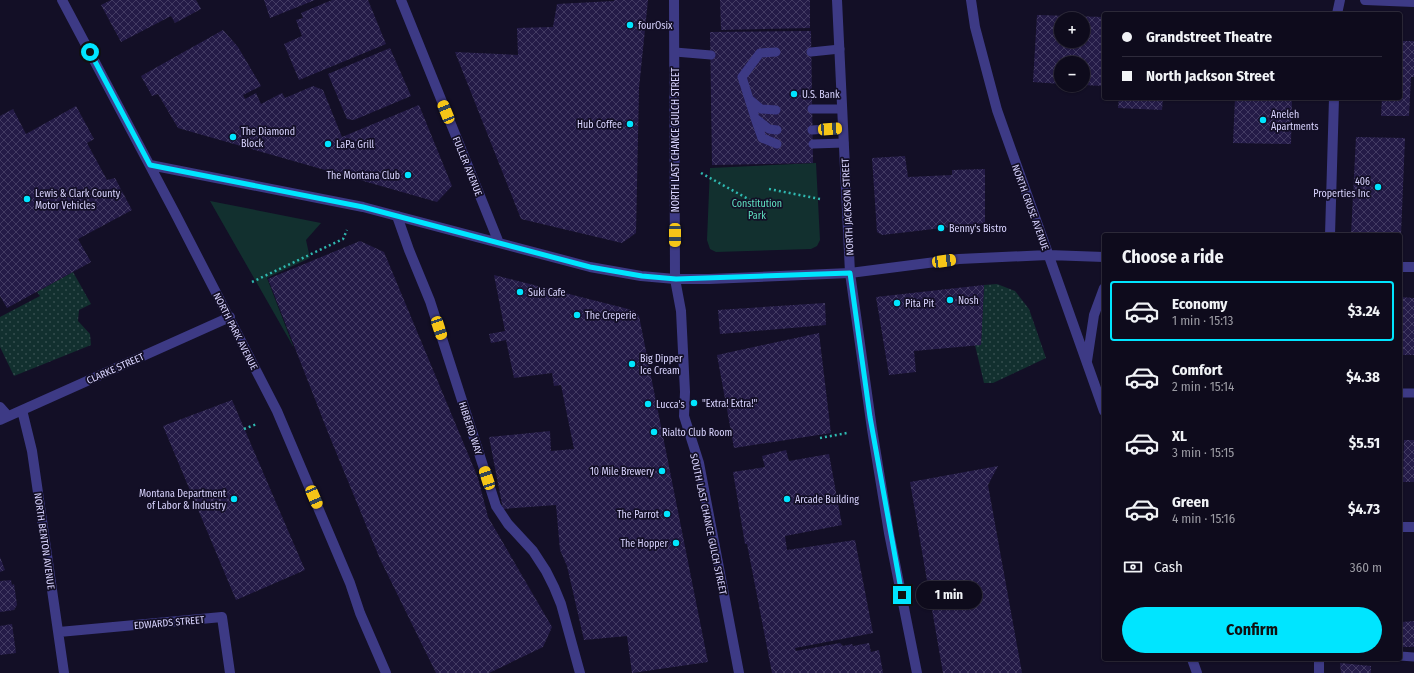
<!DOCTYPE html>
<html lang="en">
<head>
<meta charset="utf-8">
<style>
  :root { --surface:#0e0b1c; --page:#1c1929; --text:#f1f3f6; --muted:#9b9ba3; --line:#2e2b3b; --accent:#00e5ff }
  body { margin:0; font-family:"Fira Sans Condensed",sans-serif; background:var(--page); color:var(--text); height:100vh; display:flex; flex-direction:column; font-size:15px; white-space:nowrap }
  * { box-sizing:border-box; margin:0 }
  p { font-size:13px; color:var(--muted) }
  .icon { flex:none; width:22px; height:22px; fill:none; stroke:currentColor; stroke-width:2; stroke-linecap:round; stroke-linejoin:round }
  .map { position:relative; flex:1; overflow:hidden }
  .drawer { position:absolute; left:1102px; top:233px; width:300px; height:428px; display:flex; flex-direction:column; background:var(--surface); border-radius:4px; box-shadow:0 1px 3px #0004,0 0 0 1px var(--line) }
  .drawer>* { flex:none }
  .top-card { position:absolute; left:1102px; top:12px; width:300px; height:88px; border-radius:4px; box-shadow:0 1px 3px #0004,0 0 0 1px var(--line); display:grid; align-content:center; height:88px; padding:0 20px; background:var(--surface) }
  .fabs { position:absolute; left:1054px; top:12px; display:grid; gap:8px }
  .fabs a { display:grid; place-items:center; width:36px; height:36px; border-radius:50%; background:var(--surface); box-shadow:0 1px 3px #0004,0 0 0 1px var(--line); font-size:20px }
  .end { position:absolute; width:18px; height:18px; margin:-9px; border:5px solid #00e5ff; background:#111; box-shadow:0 0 0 2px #111 }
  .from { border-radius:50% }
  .bubble { position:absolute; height:28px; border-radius:14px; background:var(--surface); box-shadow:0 1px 3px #0004,0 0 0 1px var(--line); font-size:13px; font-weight:700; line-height:28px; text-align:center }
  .car { position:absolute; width:12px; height:24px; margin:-12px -6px; border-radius:5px; box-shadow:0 0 3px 1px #0007; background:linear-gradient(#f5c518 24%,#345 0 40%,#f5c518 0 76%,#345 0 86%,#f5c518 0) }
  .top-card b { display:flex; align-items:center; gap:14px; height:38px; font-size:15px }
  .top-card b+b { border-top:1px solid var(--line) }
  .top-card i { width:10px; height:10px; background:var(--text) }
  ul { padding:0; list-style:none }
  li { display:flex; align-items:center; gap:12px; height:60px; margin:0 8px 6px; padding:0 12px; border:2px solid transparent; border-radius:4px }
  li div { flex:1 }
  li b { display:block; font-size:15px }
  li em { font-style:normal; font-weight:700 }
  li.active { border-color:var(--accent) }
  li>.icon { width:36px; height:36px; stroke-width:1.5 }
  h2 { padding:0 20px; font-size:18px; line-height:48px }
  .pay { display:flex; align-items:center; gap:10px; height:44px; padding:0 20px; font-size:15px }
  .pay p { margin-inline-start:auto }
  .cta { display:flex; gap:8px; margin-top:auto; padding:8px 20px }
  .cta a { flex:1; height:46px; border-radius:24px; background:var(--accent); color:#111; font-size:16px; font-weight:700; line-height:46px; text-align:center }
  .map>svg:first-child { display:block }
</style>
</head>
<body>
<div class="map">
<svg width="1414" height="673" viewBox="0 0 1414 673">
  <defs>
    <pattern id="grass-dots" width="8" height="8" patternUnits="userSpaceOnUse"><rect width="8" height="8" fill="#12302f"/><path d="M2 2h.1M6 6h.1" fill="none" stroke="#344d4e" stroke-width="1.8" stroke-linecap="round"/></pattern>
    <pattern id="building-cross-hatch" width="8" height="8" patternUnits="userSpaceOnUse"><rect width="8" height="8" fill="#241b47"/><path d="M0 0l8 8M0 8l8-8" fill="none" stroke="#433b63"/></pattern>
  </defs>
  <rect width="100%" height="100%" fill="#130f26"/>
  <path fill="url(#grass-dots)" d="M73,272l18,32 -12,6 -1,11 12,13 1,11 -77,31 -14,-29v-30l40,-21 -3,-4z
    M997,284l18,7 14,18 17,49 -53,25h-9l-9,-38 6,-1 3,-59z"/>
  <path fill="#12302f" d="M816,163l4,77 -3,6 -6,3 -95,3 -6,-3 -3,-9 3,-72z
    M210,201l111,22 -15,17 4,18 -43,20 27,70z"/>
  <path fill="url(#building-cross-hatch)" fill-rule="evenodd" d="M111,0h85l5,9 -26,14 -4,-7 -50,26 -20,-37z
    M264,0h51l-45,18z
    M332,0h36l18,44 -87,36 -15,-36 18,-8 -6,-16 7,-2 -2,-5z
    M614,0h34l-9,88 -3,145 -14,10 -101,-24 -66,-167 63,3 -1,-27 36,-1 4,-23 57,-3z
    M720,0h90v28l-89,2z
    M1037,15l67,2v69l-21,-1v-22h-22v21l-28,-2zM1061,19h22v22h-22z
    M223,30l15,17 23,39 -18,9 2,4 11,-6 5,11 21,-11 3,5 28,-12 10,4 19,47 77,-32 33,81 -15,16 -259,-74 -20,-34 -6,2 -11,-20z
    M811,31l2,132 -101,2 -2,-133z
    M1400,41h14v36h-3l-2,39h-28l1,-18h18z
    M390,48l21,48 -57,24 -7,-1 -19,-45z
    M1119,98h44l-1,12 -44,-2z
    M1235,98h57l-1,46 -58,-1z
    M76,106l18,33 -7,4 20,37 8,-2 17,32 -54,29 13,23 -84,46 -7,-12v-180l13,-7 13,25z
    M1356,137l49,1 -4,97h-50z
    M905,156l3,21 44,-2v-5l33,-1v54l-103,12 -5,-3 -5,-74z
    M360,241l24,11 94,226 10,39 64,110 -9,20 -54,26h-53l-56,-114 -51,-124 -61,-156z
    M494,275l138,35 3,1 4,5 69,346 -76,11 -5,-37 -43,4 -17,-74 -7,-16 -4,-45 -53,4 -14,-72 61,-6 1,20 23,-2 -13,-64 -7,1 -2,-13 -38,5 -8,-38 -15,3 -2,-9 16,-3z
    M984,285l-3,60 -67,6 2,21 -27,3 -13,-78z
    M1400,297l14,1v57h-14z
    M825,303l1,22 -106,9 -2,-24z
    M819,333l12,100 -97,15 -17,-93z
    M232,400l73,170 -69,30 -73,-174z
    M1404,440h10v42h-11z
    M786,450l3,11 40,-7 13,71 -57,11 2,14 68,-10 18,93 -78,15 1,3 44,-8 3,3 9,-2 1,2 16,-3 2,9 8,-2 4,23h-111l-25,-129h-2l-12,-72 32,-5 -3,-11z
    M998,466l-10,19 34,188h-79l-33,-191z
    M0,557l5,13 -5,2z
    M11,580l1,5 2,-1 3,21 -3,5 -14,2v-31z
    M1414,621v26h-13l1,-25z
    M12,624l4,29 -16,2v-29z
    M1340,663l31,3v7h-30z"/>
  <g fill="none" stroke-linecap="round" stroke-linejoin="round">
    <path stroke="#2fb8b0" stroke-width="2.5" stroke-dasharray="2 3" stroke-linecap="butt" d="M701,173l49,27
      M769,189l51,10
      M252,282l91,-43 4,-9
      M244,429l13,-5
      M820,438l27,-5
      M1229,660v-1"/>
    <path stroke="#3d3a85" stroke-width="9" d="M675,52l36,3
      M776,52l-16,1 -18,24 7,22 12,10 15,1
      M811,52l29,-3
      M749,99l6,19 14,11 8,1
      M812,109h30
      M755,118l7,20 15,6
      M812,130l31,-2
      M813,144l31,-1
      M1400,393h14
      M1400,656l14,1"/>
    <path stroke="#3d3a85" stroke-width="10" d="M675,279l6,32 4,81 -1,24 15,47 40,210"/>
    <path stroke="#3d3a85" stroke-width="10" d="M837,0l13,273 22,156 17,104 28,140
      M1365,0l49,2
      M1337,14l3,-14
      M397,216l12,34 21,51 66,205 12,18 25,27 13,20 8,16 7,17 19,69
      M1330,235l4,-137
      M0,407l8,9
      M22,410l10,41 32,222
      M0,420l230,-103
      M1400,527h14
      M59,632l163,-15 8,56
      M1319,673v-14"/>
    <path stroke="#3d3a85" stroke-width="10" d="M62,0l113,213 102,198 73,172 10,30 26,60
      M401,0l98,243
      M674,0l1,279
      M971,0l4,27 22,83 107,301
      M150,165l213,42 227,60 51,9 34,3h34l141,-6 109,-14 89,-4 56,2
      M1400,267h14
      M1087,361l7,-46 10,-27
      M1192,659l5,14"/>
  </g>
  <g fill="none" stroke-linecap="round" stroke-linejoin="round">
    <path stroke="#00e5ff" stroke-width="5" d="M90,52l60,113 213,42 227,60 52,9 34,3 174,-6 20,144 32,178"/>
  </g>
  <g fill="#00e5ff" stroke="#130f26" stroke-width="1.5">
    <circle cx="630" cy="25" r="4"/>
    <circle cx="794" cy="94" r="4"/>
    <circle cx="1263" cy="120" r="4"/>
    <circle cx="630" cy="124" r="4"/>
    <circle cx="233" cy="137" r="4"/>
    <circle cx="328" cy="144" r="4"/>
    <circle cx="408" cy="175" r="4"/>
    <circle cx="1378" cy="187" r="4"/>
    <circle cx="27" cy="199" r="4"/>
    <circle cx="941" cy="228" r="4"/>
    <circle cx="520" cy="292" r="4"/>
    <circle cx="950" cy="300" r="4"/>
    <circle cx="897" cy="303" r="4"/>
    <circle cx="577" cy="315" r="4"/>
    <circle cx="632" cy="364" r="4"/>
    <circle cx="694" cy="403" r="4"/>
    <circle cx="648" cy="404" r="4"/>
    <circle cx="654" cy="432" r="4"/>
    <circle cx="662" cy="471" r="4"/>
    <circle cx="234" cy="499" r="4"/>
    <circle cx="787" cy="499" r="4"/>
    <circle cx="667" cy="514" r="4"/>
    <circle cx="676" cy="543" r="4"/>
  </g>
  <g text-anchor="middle" stroke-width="3.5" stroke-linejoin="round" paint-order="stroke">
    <g font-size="10" fill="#d9d4ff" stroke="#130f26" text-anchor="start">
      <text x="638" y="29">fourOsix</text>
      <text x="802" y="98">U.S. Bank</text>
      <text x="1271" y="118">Aneleh<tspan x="1271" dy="12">Apartments</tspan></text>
      <text x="622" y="128" text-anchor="end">Hub Coffee</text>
      <text x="241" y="135">The Diamond<tspan x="241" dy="12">Block</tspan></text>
      <text x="336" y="148">LaPa Grill</text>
      <text x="400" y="179" text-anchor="end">The Montana Club</text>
      <text x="1370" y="185" text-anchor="end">406<tspan x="1370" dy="12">Properties Inc</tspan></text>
      <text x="35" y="197">Lewis &amp; Clark County<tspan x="35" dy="12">Motor Vehicles</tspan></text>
      <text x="949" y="232">Benny's Bistro</text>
      <text x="528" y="296">Suki Cafe</text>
      <text x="958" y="304">Nosh</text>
      <text x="905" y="307">Pita Pit</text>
      <text x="585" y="319">The Creperie</text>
      <text x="640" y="362">Big Dipper<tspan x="640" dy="12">Ice Cream</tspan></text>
      <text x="702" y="407">"Extra! Extra!"</text>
      <text x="656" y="408">Lucca's</text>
      <text x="662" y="436">Rialto Club Room</text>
      <text x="654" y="475" text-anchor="end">10 Mile Brewery</text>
      <text x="226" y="497" text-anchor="end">Montana Department<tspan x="226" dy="12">of Labor &amp; Industry</tspan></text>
      <text x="795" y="503">Arcade Building</text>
      <text x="659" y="518" text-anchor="end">The Parrot</text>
      <text x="668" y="547" text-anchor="end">The Hopper</text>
    </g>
    <g font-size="10" fill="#d9d4ff" stroke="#130f26">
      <text transform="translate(675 140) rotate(-90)" y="4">NORTH LAST CHANCE GULCH STREET</text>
      <text transform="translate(468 166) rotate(68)" y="4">FULLER AVENUE</text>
      <text transform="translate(847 207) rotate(-93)" y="4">NORTH JACKSON STREET</text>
      <text transform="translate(1031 207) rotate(70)" y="4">NORTH CRUSE AVENUE</text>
      <text transform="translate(236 331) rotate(63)" y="4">NORTH PARK AVENUE</text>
      <text transform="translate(115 368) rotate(-24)" y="4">CLARKE STREET</text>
      <text transform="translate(471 428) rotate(72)" y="4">HIBBERD WAY</text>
      <text transform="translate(709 524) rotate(78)" y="4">SOUTH LAST CHANCE GULCH STREET</text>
      <text transform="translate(45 541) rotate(82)" y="4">NORTH BENTON AVENUE</text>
      <text transform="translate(169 622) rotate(-5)" y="4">EDWARDS STREET</text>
    </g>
    <g font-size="10" fill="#5fe0c0" stroke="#130f26">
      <text x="757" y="207">Constitution<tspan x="757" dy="12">Park</tspan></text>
    </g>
  </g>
</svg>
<div class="fabs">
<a>+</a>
<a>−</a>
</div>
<i class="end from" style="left:90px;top:52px"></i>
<i class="end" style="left:902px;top:595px"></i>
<div class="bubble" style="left:916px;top:581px;width:66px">1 min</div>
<i class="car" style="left:446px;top:112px;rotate:338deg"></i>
<i class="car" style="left:830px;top:129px;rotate:86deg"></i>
<i class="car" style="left:675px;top:235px;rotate:180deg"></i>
<i class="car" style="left:944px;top:261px;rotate:82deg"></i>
<i class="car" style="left:439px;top:328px;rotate:162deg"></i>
<i class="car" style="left:487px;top:478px;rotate:342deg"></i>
<i class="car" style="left:314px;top:497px;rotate:157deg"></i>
<div class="top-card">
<b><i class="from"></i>Grandstreet Theatre</b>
<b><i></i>North Jackson Street</b>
</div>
<section class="drawer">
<h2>Choose a ride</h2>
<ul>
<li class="active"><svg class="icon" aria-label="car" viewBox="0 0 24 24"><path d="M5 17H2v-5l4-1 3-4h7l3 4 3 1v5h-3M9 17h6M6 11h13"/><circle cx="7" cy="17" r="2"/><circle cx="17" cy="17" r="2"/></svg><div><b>Economy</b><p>1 min · 15:13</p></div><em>$3.24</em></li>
<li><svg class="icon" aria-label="car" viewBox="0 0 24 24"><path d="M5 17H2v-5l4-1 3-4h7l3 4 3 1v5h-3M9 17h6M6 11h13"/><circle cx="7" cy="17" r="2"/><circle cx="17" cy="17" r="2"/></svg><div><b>Comfort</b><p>2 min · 15:14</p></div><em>$4.38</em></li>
<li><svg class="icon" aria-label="car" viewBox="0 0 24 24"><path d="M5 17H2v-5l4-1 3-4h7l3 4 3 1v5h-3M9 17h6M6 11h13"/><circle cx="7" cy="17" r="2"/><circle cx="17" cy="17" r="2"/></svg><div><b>XL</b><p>3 min · 15:15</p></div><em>$5.51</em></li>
<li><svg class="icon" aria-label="car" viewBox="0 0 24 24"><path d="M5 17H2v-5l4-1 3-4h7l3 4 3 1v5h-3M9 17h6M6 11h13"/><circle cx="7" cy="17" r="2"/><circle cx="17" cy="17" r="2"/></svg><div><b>Green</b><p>4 min · 15:16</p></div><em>$4.73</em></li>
</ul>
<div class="pay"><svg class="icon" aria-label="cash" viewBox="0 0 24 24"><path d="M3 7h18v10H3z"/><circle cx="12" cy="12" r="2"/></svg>Cash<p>360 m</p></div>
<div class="cta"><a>Confirm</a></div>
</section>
</div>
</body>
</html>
